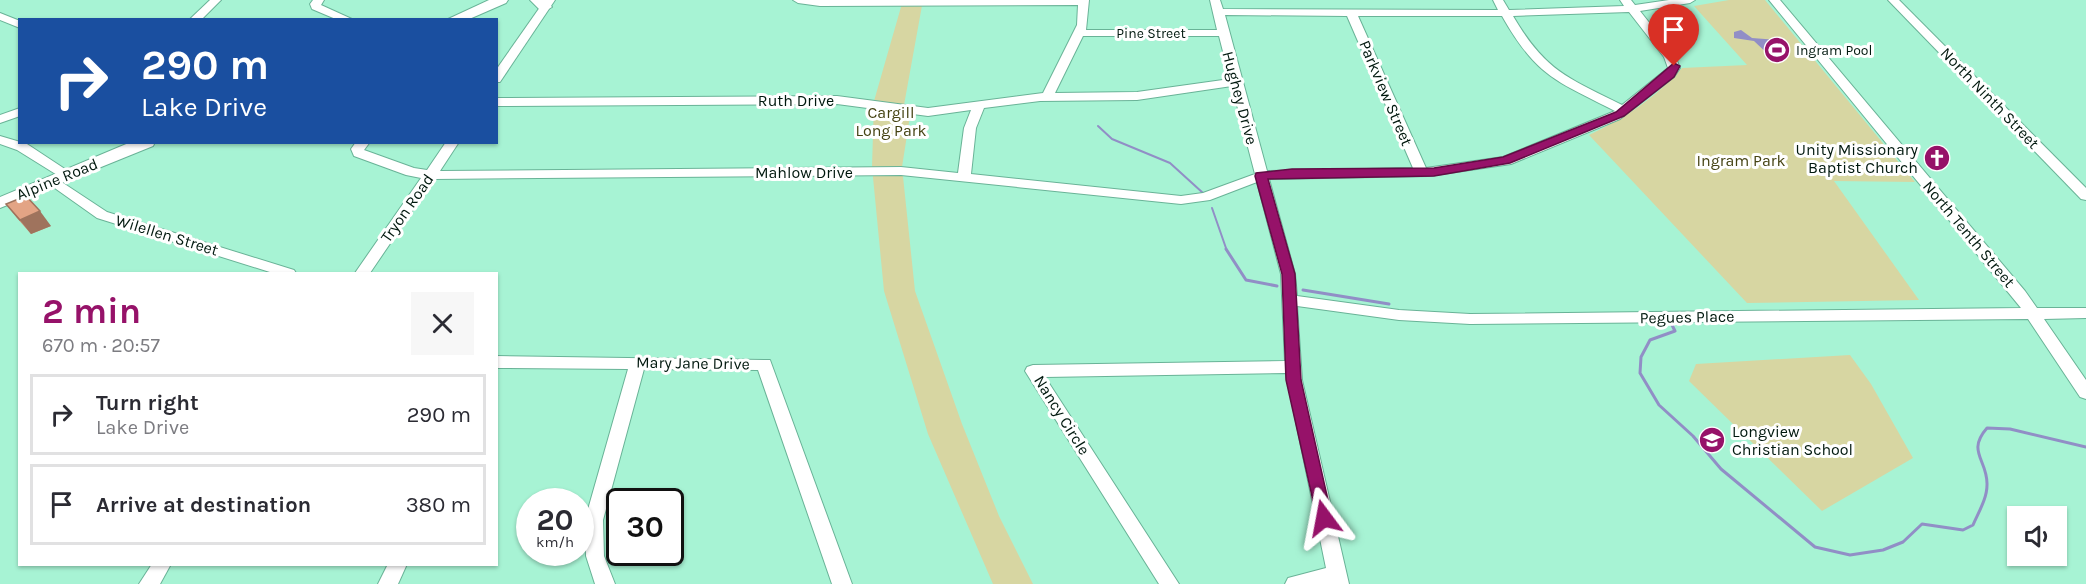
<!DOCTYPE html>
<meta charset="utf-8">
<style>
:root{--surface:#fff;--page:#f7f7f7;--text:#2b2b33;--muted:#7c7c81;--line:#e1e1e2;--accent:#961269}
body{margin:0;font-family:Karla,sans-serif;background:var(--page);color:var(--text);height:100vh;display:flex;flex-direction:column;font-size:22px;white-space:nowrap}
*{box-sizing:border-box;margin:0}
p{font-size:20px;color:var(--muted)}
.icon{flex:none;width:33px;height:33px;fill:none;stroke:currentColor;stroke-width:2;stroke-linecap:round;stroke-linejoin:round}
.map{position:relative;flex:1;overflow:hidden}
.sheet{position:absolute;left:18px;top:272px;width:480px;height:294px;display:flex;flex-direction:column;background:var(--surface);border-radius:0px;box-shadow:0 2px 4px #0004}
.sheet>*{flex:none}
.banner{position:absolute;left:18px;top:18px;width:480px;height:126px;border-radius:0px;box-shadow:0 2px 4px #0004;background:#1a4fa0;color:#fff;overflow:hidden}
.fabs{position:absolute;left:2007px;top:506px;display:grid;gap:12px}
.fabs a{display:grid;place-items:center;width:60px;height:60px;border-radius:0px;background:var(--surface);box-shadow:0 2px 4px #0004;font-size:30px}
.speed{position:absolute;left:516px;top:488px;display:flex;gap:12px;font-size:30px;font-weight:700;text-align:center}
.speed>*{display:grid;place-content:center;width:78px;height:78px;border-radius:50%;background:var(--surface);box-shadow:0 2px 4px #0004;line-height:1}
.speed small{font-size:15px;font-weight:400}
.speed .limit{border:3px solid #111;border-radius:9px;background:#fff;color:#111}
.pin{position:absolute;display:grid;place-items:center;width:51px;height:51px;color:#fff;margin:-62px -26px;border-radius:50% 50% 50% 0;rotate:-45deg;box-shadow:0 0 6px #0007}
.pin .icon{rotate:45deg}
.me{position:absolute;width:66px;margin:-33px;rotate:347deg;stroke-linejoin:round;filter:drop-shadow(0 0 4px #0008)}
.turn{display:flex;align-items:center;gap:21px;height:126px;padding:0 24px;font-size:27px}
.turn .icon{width:78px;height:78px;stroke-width:2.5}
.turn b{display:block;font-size:42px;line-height:51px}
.round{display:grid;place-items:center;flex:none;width:63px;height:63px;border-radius:0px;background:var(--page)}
.headline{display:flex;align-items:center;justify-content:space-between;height:102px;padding:0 24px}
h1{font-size:36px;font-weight:700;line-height:45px;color:var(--accent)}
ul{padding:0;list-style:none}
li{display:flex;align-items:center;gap:18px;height:81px;margin:0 12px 9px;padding:0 12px;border:3px solid var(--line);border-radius:0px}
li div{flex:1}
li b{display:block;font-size:22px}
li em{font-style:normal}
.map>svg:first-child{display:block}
.green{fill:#d7d6a2}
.water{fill:#918ec6}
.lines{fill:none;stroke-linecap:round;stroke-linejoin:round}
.stream-far1{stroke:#918ec6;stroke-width:2}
.stream{stroke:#918ec6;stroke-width:3}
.minor-casing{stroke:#69b397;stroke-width:2}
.major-casing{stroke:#69b397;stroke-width:2}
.minor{fill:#fff;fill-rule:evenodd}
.major{fill:#fff;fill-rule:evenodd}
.wall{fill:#c38d72}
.shaded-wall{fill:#9f735d}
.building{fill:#e3a485;stroke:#9f735d;stroke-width:1.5}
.route{fill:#961269;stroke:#620c44;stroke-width:1.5}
.labels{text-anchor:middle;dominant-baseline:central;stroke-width:6;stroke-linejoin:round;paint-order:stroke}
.far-street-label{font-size:14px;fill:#00180e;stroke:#fff}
.far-poi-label{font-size:14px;fill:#00180e;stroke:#fff;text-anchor:start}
.street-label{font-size:16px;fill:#00180e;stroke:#fff}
.park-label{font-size:16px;fill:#454313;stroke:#fff}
.poi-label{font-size:16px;fill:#00180e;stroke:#fff;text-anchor:end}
</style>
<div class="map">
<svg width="2086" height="584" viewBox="0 0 2086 584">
<rect width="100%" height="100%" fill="#a7f3d4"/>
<g class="green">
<path d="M903,0H923L904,105L910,116L902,167L915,291L962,424L999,516L1033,584H993L928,434L884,291L872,167L874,101Z"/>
<path d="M1729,0H1765L1915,182L1834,181L1919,300L1747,303L1589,135C1625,118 1655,98 1682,68L1747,65L1694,6Z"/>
<path d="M1850,355L1871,384L1913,458L1822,511L1689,381L1696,364Z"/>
</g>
<path class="water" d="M1741,30L1752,38L1778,40L1786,58H1772L1754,41L1734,38V32Z"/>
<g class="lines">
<g class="stream-far1">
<path d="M1098,126L1112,139L1170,163L1203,193"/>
<path d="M1212,208L1227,251"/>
</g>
<g class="stream">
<path d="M1226,249L1246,280L1277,286"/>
<path d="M1303,290L1389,304"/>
<path d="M1672,325L1675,331L1650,340L1641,357L1640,373L1659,405L1693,436L1721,469L1815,547L1850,555L1883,550L1903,542L1922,524L1963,530L1973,525C1978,513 1987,499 1987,485C1988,460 1966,452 1987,428L2010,429L2086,447"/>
</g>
<g class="minor-casing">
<g id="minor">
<path d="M210,0H221L201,20H189Z"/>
<path d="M313,0H324L321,5L354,20H338L312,9L310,4Z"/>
<path d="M545,0H555L500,82H496V70Z"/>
<path d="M793,0H1089L1086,30H1217L1210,0H1220L1223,9L1498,10L1493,0H1503L1509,10L1624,6L1620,0H1631L1635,5L1669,0H1695L1690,3L1640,11L1674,54L1680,68L1674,77L1620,119L1511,164L1429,176L1269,179L1295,274L1297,296L1399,310L1470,314L2021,308L1769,0H1780L2025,291L2037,308H2086V318L2044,319L2086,380V399L2080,397L2028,319L1470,324L1399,320L1297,306L1302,380L1349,584H1285L1288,578L1326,568L1286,373L1045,377L1179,584H1159L1025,371L1027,367L1033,365L1285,361L1281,274L1257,182L1210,200L1181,204L901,175L434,179L370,273H355L421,178L406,175L354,156L351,149L356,142H370L364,150L414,168L427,170L446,142H459L440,171L901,167L958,173L964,128L971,110L928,116L837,104L496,106V98L837,96L928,108L1043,93L1077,25L1078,5L820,6L798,3ZM1629,12L1664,57L1668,68L1622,105C1567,77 1546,72 1513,16ZM1225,15L1347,16L1413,168L1267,171ZM1358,16H1502C1536,76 1556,81 1615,111L1503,157L1426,168ZM1083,36H1219L1230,79L1137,92L1055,93ZM1232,86L1255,174L1203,193L1181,196L971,174L976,128L984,108L1040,101L1137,100Z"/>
<path d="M1888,0H1899L2086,188V200L2081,199Z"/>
<path d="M0,13L20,21V28L0,20Z"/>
<path d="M20,108V116L0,123V115Z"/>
<path d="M0,136L27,144L74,175L72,178H62L17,150L0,144Z"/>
<path d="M54,177L107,212L294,270L296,273H273L97,218L49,184L47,181Z"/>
<path d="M496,356L770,360L852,584H832L758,370L644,369L603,520L604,556L615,584H595L586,556L585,520L628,369L496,368Z"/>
<path d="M152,564H171L160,584H139Z"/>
<path d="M388,564H407L398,584H378Z"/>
</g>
</g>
<g class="major-casing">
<g id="major">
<path d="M489,0H508L506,3L467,20H446Z"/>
<path d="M530,0H545L552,7L545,11L540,10Z"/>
<path d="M131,142H155L153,146L0,208V197Z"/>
</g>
</g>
<use href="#minor" class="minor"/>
<use href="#major" class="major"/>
</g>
<path class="wall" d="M6,204L51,226L31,234L17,218Z"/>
<path class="shaded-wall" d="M40,211L51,226L31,234L20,220Z"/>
<path class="building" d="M26,196L40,211L20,220L6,204Z"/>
<path class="route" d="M1674,63L1680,66L1674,77L1624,116L1510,163L1434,176L1268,179L1295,274L1301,380L1332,518L1330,523L1324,525L1318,523L1286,380L1282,274L1255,176L1256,173L1292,169L1434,168L1503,157L1616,112Z"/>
<defs>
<g id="stadium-disc" transform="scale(1.35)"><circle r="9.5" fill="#961269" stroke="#fff"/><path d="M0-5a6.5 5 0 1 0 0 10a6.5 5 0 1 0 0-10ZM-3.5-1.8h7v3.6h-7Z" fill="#fff"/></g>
<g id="church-disc" transform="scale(1.35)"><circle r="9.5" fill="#961269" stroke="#fff"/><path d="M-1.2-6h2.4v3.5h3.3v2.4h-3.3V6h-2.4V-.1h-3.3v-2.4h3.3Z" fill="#fff"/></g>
<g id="school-disc" transform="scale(1.35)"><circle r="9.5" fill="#961269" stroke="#fff"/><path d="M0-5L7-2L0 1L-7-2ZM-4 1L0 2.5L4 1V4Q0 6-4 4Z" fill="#fff"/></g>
</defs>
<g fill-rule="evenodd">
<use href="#stadium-disc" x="1777" y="50"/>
<use href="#church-disc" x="1937" y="158"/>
<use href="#school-disc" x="1712" y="440"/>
</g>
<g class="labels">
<g class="far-street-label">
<text x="1151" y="33">Pine Street</text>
</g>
<g class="far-poi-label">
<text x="1796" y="50">Ingram Pool</text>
</g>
<g class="street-label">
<text transform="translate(1386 93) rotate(67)">Parkview Street</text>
<text transform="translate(1240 98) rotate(75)">Hughey Drive</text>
<text transform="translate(1990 98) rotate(46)">North Ninth Street</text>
<text x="796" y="100">Ruth Drive</text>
<text x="804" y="172">Mahlow Drive</text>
<text transform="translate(57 179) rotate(-22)">Alpine Road</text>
<text transform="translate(407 208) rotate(-55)">Tryon Road</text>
<text transform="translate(1969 234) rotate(50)">North Tenth Street</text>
<text transform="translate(167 235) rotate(17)">Wilellen Street</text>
<text transform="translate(1687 317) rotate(-1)">Pegues Place</text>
<text transform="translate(693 363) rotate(1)">Mary Jane Drive</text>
<text transform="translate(1062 415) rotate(58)">Nancy Circle</text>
</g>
<g class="park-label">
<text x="891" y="112">Cargill<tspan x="891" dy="18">Long Park</tspan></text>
<text x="1741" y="160">Ingram Park</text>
</g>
<g class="poi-label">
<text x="1918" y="149">Unity Missionary<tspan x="1918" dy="18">Baptist Church</tspan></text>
<text x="1732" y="431" text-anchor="start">Longview<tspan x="1732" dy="18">Christian School</tspan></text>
</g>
</g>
</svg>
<div class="fabs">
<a><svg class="icon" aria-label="sound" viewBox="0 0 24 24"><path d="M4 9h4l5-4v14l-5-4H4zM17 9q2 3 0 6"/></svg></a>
</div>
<div class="speed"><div>20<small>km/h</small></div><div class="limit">30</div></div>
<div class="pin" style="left:1674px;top:66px;background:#d93025"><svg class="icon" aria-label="arrive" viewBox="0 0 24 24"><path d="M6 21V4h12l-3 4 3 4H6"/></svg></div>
<svg class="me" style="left:1324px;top:518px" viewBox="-20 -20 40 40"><path d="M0-17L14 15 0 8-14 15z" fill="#961269" stroke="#fff" stroke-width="4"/></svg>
<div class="banner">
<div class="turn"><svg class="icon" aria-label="right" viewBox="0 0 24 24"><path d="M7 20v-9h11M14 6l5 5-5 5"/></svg><div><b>290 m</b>Lake Drive</div></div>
</div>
<section class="sheet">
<div class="headline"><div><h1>2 min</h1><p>670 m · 20:57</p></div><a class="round"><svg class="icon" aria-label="close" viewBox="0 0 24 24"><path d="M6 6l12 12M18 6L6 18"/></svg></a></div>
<ul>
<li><svg class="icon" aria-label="right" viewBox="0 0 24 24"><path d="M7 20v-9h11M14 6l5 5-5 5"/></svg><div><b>Turn right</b><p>Lake Drive</p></div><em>290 m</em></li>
<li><svg class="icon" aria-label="arrive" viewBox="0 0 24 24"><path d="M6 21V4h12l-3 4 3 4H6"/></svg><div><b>Arrive at destination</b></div><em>380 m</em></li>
</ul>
</section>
</div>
